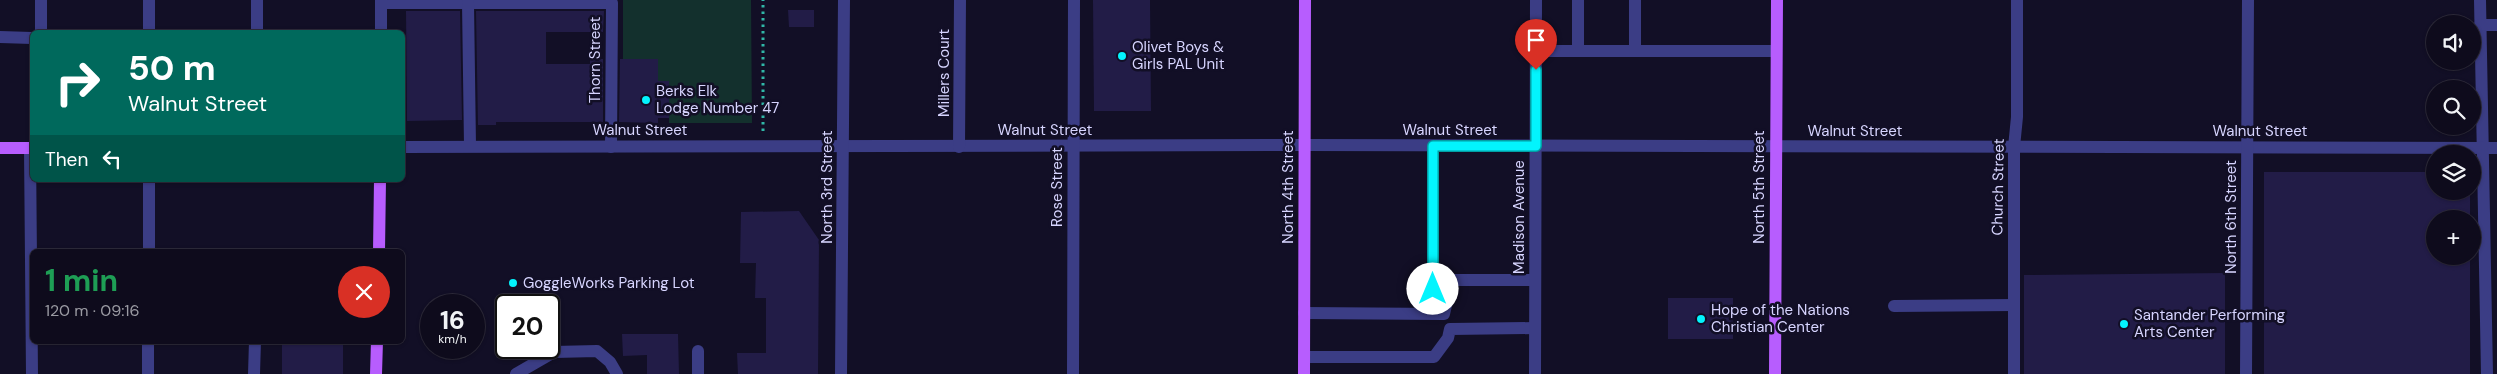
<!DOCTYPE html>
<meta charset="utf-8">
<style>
:root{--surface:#0e0b1c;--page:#171425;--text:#f1f3f6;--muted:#9b9ba3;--line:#2e2b3b}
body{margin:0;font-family:"DM Sans",sans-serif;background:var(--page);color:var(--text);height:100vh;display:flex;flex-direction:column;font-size:19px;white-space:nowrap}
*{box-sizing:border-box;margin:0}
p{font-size:16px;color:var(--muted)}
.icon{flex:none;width:28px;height:28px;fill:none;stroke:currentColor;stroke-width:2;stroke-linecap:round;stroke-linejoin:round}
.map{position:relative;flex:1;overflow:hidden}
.side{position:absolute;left:30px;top:249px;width:375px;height:95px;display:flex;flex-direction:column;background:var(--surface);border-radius:8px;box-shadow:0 1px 4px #0004,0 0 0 1px var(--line)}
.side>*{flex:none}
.hud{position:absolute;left:30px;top:30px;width:375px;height:152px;border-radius:8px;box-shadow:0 1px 4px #0004,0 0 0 1px var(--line);background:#00695c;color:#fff;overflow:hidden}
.tools{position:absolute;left:2426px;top:15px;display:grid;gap:10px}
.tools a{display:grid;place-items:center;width:55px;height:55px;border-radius:50%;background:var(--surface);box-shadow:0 1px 4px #0004,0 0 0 1px var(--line);font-size:25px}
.speed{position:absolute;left:420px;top:294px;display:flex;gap:10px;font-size:25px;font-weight:700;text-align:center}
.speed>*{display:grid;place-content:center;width:65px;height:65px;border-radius:50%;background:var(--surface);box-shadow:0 1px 4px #0004,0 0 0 1px var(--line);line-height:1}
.speed small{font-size:12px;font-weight:400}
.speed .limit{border:2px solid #111;border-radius:8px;background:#fff;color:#111}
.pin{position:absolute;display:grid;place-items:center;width:42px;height:42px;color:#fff;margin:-51px -21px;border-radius:50% 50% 50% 0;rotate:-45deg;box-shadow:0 0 5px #0007}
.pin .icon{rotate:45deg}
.me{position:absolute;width:55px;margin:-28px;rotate:0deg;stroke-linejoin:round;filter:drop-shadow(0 0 4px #0008)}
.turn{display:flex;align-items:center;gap:18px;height:105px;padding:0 15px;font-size:22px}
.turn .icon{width:65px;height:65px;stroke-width:2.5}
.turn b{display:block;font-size:35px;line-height:42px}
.then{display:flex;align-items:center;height:48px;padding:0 15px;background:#0003;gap:10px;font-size:19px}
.round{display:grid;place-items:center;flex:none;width:52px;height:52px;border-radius:26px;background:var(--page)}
.headline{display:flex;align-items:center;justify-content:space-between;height:85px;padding:0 15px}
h1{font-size:30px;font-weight:700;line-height:38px;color:#1e9e55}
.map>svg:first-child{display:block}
.green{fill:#13302d}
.building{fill:#221c47}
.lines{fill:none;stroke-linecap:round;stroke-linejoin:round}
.path{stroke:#30b7a7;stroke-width:3;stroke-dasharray:2.5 4;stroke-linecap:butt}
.minor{stroke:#3b3d85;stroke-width:12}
.major{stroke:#b75dfe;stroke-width:12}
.route-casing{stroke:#029fa4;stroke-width:12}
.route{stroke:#03f4fd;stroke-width:9}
.poi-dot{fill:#03f4fd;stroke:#120f26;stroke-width:2}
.labels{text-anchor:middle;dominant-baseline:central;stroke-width:5;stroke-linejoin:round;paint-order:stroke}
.poi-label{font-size:15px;fill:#d7d5ff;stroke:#120f26;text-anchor:start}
.street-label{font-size:15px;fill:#d7d5ff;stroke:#120f26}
</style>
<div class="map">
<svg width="2497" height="374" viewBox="0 0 2497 374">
<rect width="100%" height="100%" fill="#120f26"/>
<path class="green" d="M623,0H751L752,123H669V81H658V59H623Z"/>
<g class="building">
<path d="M1093,0H1150L1151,111H1094Z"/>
<path d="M788,10H814V27H789Z"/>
<path d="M406,11H460L462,120L407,121Z"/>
<path d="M476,11H604L603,32H546V64H590V59H603V122H496V125H478Z"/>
<path d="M620,59H658V81H669V118H658V123L619,122Z"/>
<path d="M2264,172H2435V191H2470V219H2435V256H2470V374H2264Z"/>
<path d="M799,211L819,240L818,374H738L737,353H766V298H755L756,263H740L741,212Z"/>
<path d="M2225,273V374H2024V275Z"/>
<rect x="1668" y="298" width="65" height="41"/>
<path d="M622,334H678L679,374H647V355L623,356Z"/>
<rect x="282" y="341" width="61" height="33"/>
</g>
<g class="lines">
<path class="path" d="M763,131V0"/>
<g class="minor">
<path d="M1635,0V50"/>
<path d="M2480,0L2487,374"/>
<path d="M381,3H612L611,147"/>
<path d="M468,3L470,146"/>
<path d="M2480,25H2497"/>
<path d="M41,32V0"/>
<path d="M149,32V0"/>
<path d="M257,32V0"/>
<path d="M381,32V0"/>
<path d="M0,37L32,38"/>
<path d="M1578,50V0"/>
<path d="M1536,51H1776"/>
<path d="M402,147L1304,145L2497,148"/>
<path d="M959,147L960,0"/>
<path d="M30,148L32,374"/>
<path d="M149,180V251"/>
<path d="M1433,289V146"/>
<path d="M1894,306L2014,305"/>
<path d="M1304,313L1444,314L1452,280H1535"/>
<path d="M698,351V374"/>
<path d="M1304,357H1434L1448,338L1450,329L1535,328"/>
<path d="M148,374V341"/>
<path d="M254,374L255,341"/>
<path d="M516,374L554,352L597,351L610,362L617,374"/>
<path d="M841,374L844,0"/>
<path d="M1073,374L1074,0"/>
<path d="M1535,374L1536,0"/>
<path d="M2014,374V147L2017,117V0"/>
<path d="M2246,374L2248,0"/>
</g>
<g class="major">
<path d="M0,148H32"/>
<path d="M379,251L380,180"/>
<path d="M376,374L377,341"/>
<path d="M1304,374L1305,0"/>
<path d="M1775,374L1777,0"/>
</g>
</g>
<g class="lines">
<g class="route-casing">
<path id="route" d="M1433,289V146H1536V70"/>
</g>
<use href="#route" class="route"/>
</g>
<g class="poi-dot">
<circle cx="1122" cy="56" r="5"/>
<circle cx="646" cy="100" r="5"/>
<circle cx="513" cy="283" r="5"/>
<circle cx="1701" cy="319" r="5"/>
<circle cx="2124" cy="324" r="5"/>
</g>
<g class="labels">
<g class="poi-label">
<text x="1132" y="47">Olivet Boys &amp;<tspan x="1132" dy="17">Girls PAL Unit</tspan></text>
<text x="656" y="91">Berks Elk<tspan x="656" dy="17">Lodge Number 47</tspan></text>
<text x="523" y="283">GoggleWorks Parking Lot</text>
<text x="1711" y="310">Hope of the Nations<tspan x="1711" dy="17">Christian Center</tspan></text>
<text x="2134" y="315">Santander Performing<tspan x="2134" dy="17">Arts Center</tspan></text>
</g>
<g class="street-label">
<text transform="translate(595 60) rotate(-90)">Thorn Street</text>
<text transform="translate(944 73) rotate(-90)">Millers Court</text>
<text x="640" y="130">Walnut Street</text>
<text x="1045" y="130">Walnut Street</text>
<text x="1450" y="130">Walnut Street</text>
<text x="1855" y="131">Walnut Street</text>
<text x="2260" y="131">Walnut Street</text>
<text transform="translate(827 187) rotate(-90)">North 3rd Street</text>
<text transform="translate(1057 187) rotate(-90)">Rose Street</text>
<text transform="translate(1288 187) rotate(-90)">North 4th Street</text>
<text transform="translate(1759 187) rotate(-90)">North 5th Street</text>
<text transform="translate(1998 187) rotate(-89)">Church Street</text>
<text transform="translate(1519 217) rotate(-90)">Madison Avenue</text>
<text transform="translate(2231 217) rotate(-90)">North 6th Street</text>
</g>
</g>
</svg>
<div class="tools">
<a><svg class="icon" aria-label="sound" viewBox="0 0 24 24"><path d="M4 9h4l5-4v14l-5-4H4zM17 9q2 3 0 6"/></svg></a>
<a><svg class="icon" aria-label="search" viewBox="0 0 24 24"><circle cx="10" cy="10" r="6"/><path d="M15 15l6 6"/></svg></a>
<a><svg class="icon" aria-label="layers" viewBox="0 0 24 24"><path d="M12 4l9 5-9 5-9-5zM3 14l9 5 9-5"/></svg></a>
<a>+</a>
</div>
<div class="speed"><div>16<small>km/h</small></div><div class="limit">20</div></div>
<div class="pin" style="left:1536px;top:70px;background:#d93025"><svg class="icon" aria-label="arrive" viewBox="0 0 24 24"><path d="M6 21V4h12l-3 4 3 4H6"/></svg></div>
<svg class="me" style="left:1433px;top:289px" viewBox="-20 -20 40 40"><circle r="19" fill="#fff"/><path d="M0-13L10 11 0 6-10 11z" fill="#03f4fd"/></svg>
<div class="hud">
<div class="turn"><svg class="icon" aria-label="right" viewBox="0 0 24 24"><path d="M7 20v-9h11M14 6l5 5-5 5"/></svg><div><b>50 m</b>Walnut Street</div></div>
<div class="then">Then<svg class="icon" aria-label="left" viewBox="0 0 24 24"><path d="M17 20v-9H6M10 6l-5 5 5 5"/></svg></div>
</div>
<section class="side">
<div class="headline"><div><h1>1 min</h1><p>120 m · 09:16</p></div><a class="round" style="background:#d93025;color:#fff"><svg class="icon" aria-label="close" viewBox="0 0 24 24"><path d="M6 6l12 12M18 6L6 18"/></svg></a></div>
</section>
</div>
